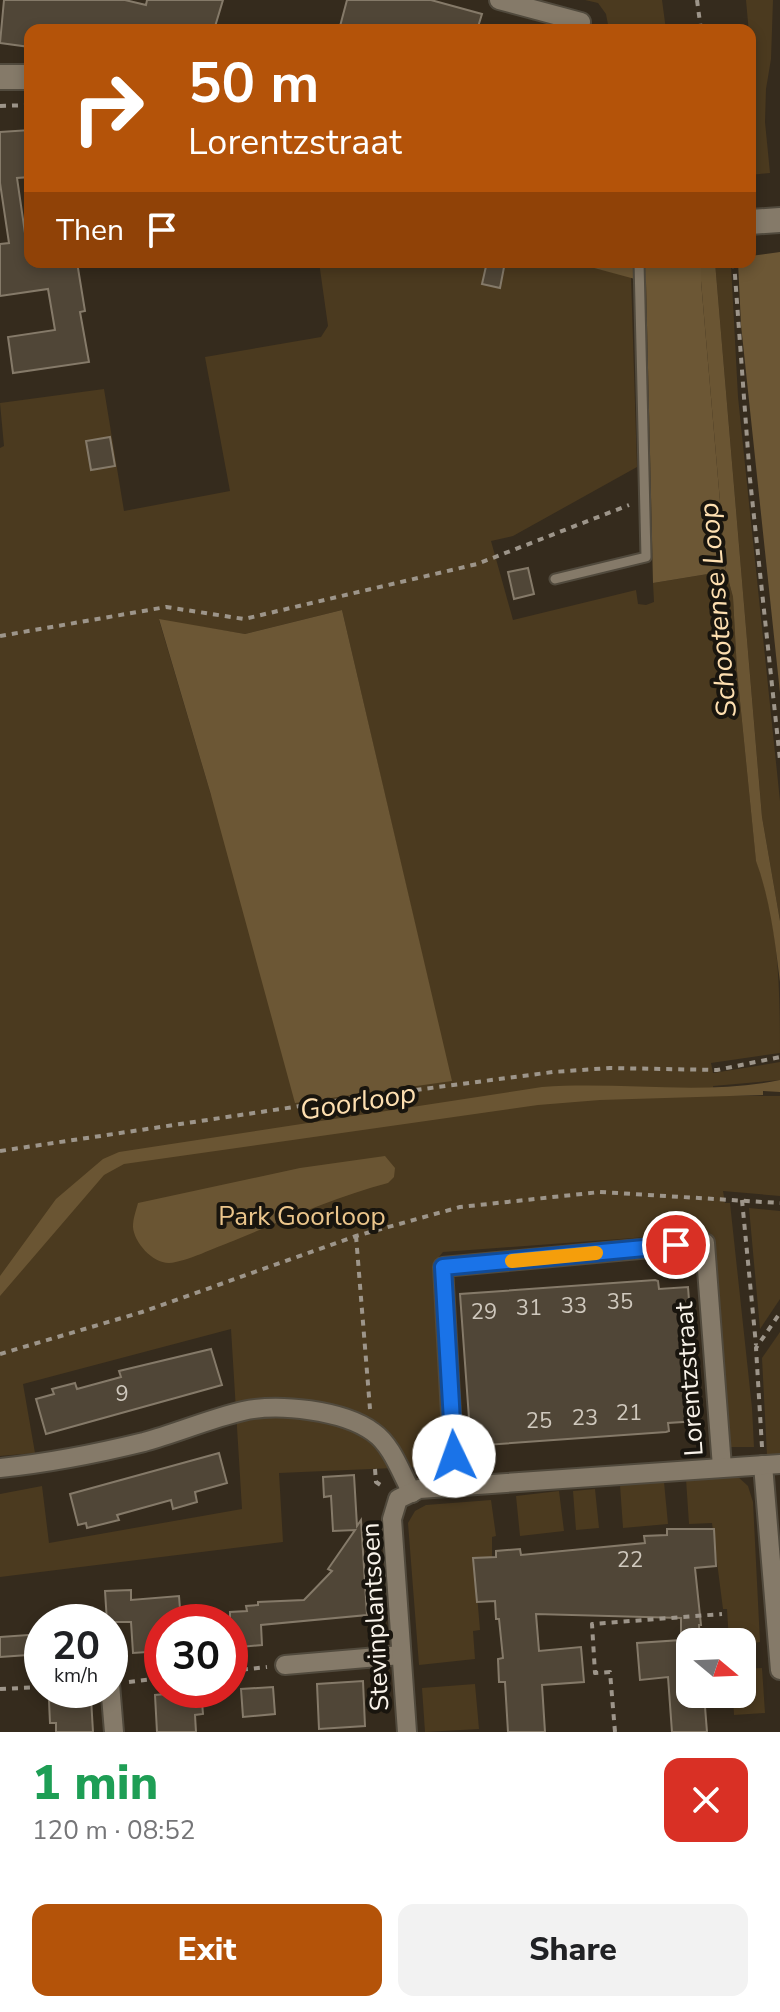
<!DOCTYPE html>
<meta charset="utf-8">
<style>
:root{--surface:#fff;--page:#f2f2f2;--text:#202124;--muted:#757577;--accent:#b45309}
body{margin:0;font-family:"Nunito Sans",sans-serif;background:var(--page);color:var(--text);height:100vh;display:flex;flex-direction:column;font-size:30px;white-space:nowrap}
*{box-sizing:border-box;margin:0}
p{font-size:26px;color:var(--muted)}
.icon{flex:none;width:44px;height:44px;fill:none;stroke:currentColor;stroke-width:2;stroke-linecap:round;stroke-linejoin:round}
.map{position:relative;height:1732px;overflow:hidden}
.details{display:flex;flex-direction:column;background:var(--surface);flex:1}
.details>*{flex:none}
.top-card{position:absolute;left:24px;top:24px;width:732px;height:244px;border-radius:16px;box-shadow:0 4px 12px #0003;background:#b45309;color:#fff;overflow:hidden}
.needle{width:52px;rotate:109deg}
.buttons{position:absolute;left:676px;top:1628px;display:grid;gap:16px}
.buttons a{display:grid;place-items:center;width:80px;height:80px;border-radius:16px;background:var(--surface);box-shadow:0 4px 12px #0003;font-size:40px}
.speed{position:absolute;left:24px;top:1604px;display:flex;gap:16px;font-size:40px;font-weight:700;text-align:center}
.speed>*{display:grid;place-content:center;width:104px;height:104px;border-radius:50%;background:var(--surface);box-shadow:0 4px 12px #0003;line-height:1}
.speed small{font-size:20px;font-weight:400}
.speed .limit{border:12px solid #d22;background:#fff;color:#111}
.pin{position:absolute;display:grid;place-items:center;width:68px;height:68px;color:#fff;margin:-34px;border:4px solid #fff;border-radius:50%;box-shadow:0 2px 8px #0007}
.me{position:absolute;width:88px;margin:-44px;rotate:357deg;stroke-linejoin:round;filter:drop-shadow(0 0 6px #0008)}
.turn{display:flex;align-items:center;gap:28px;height:168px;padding:0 32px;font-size:36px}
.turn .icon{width:104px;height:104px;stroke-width:2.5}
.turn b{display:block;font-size:56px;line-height:68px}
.then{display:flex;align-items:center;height:76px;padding:0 32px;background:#0003;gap:16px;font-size:30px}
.round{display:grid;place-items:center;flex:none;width:84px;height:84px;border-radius:16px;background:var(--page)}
.headline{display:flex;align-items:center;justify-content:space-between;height:136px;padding:0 32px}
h1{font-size:48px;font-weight:800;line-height:60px;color:#1e9e55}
.action{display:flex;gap:16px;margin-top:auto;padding:16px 32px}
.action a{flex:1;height:92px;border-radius:16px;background:var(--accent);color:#fff;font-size:32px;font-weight:800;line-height:92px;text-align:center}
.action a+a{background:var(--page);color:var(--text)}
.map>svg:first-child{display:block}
.green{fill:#4b3a1f;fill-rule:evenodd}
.forest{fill:#6c5735}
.water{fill:#6a5533}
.building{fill:#504637;stroke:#857a69;stroke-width:2}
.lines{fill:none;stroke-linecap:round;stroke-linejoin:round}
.service-casing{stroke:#514a3d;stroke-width:13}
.minor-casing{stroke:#514a3d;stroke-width:22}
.tertiary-casing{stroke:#514a3d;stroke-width:28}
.path{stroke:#9d958a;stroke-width:4;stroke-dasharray:6 6;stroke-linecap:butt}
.service{stroke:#857a69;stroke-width:9}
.minor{stroke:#857a69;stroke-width:18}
.tertiary{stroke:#857a69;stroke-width:24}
.route-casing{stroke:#114b97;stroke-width:20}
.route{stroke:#1a73e8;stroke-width:14}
.slow{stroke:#f59e0b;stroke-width:14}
.labels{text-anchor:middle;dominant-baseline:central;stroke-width:8;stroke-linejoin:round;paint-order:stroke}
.number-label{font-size:22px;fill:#cfc8bd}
.park-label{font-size:26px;fill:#ebc58b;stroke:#19150e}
.street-label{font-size:26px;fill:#f9f3ea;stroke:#19150e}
.water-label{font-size:28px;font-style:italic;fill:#fedfb0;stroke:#19150e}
</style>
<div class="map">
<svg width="780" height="1732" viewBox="0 0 780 1732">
<rect width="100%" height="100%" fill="#352b1d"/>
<g class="green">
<path d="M585,0H662L666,30H609L606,14L598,3Z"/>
<path d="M746,0H773L771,59L766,89L765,122L770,173L750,175L751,56Z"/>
<path d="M319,262H572L631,277L637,467L513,536L491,541L513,620L636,590L638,604L646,605L654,602L653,583L726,571L733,597L737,671L756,860C779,922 780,988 780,1053L711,1063L713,1073L780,1062V1080L713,1086L715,1096H780V1196L723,1191L725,1203H730L752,1408L754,1447H729L715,1243L701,1233L443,1252L434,1263L446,1471L418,1473L417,1467L279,1473L283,1542L0,1577V1494L42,1486L49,1543L242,1509L231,1329L23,1384L35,1453L0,1456V448L4,446L0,403L104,389L124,511L230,491L205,357L321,337L328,326ZM342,610L448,1067L211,795L159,620L245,634Z"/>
<path d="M715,262H730L731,265L738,397L780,801V921L762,817Z"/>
<path d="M749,1208L780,1211V1299L760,1329Z"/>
<path d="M780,1332V1455H767L762,1358Z"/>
<path d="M737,1476L748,1486L753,1502L760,1642L742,1645V1642H729L727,1609H723L712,1523L689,1524L686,1479Z"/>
<path d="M664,1482L668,1524L623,1528L620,1485Z"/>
<path d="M595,1489L599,1528L576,1530L573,1491Z"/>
<path d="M559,1491L564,1531L520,1536L516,1496Z"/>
<path d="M491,1500L496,1536L492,1537V1557L474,1559L480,1630L473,1631L475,1659L419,1665L408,1523L415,1511L426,1505Z"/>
<path d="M762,1668L765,1713L734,1715L733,1694H742V1669Z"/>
<path d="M475,1684L479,1729L425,1732L422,1688Z"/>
</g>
<g class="forest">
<path d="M780,252V693L741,325L738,262H750V256Z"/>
<path d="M572,262H701V281L726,571L653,583L646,282Z"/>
<path d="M342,610L452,1081L295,1103L211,795L159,619L245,634Z"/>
</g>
<g class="water">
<path d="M715,262L762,817L780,921V982C775,941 770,899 756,861L737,671L733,597L726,571L701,281V263Z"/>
<path d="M780,1080V1092L763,1091V1095L600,1100L538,1105L124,1164L104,1175L0,1296V1276L56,1199L103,1159L119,1152L542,1087C621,1081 703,1096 780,1080Z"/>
<path d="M385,1156L395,1168L394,1177L388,1183C335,1197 284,1220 233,1241C216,1247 186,1262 169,1263C152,1263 134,1242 133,1227C133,1218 136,1211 138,1203L300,1168Z"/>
</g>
<g class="building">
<path d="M4,0H125L146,5L147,0H223L214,30H30V47L0,43Z"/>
<path d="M347,0H431L482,14L477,30H339Z"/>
<path d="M30,130V177L17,178L26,240H30V262H77L85,311L80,312L89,362L13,373L8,337L55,330L48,289L0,296V244L9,243L0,183V132Z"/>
<path d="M487,262H505L500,288L482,284Z"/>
<path d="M110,437L115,466L91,470L86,441Z"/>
<path d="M528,568L534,594L514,599L508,572Z"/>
<path d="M655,1280L658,1281L659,1289L688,1287L698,1421L668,1423L669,1431L666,1432L471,1446L460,1294Z"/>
<path d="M211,1349L222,1385L46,1434L36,1399L54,1394L52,1389L75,1383L77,1389L121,1377L119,1371Z"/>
<path d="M219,1453L227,1483L195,1492L197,1502L173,1509L171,1500L117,1515L119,1520L87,1528L86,1523L78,1525L70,1494Z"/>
<path d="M354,1475L357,1526L361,1520L367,1615L261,1625L262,1645L230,1648V1612L247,1611L246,1606L258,1605V1602L304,1600L332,1571L328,1569L355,1530L333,1531L331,1496L324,1497L323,1477Z"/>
<path d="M667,1529H714L716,1566L695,1568L701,1625H699L700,1642H690V1694H704L707,1732H672L668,1677L640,1680L637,1643L681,1640V1618L536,1614L539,1651L581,1647L584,1682L542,1685L545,1732H508L505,1682H499L498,1659L503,1658L499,1619H496L495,1601L477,1602L473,1558L496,1557V1551L520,1549L521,1555L645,1543L644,1536L667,1535Z"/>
<path d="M131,1590V1600L179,1596L181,1622H162V1651L133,1653L131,1622H107L105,1591Z"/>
<path d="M42,1634V1654L0,1657V1637Z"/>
<path d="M363,1681L365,1726L319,1729L317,1684Z"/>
<path d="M273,1687L275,1714L243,1717L241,1689Z"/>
<path d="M201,1691L203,1714L195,1715L196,1732H157L155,1695Z"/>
<path d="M91,1698L93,1732H56V1723H50L49,1701Z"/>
</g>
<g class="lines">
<g class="service-casing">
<path id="service" d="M555,579L646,557L639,262"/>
</g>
<g class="minor-casing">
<g id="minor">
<path d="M499,0L581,22"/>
<path d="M763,1465L780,1670"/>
<path d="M0,1468C50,1463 95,1454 144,1442C177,1433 209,1419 243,1411C278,1403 343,1410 373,1432C392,1445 401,1473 412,1493"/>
<path d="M455,1488L443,1267L705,1243L722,1467"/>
<path d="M285,1665L401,1655"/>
<path d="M110,1684L114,1732"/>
<path d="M407,1732L392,1519L398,1499L419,1489L780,1464"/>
</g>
</g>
<g class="tertiary-casing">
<g id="tertiary">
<path d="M0,77H30"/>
<path d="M750,222L780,220"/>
</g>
</g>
<g class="path">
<path d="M697,0L701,30"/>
<path d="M0,106L30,105"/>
<path d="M734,262L750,479L780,760"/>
<path d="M0,636L166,607L244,619L477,564L629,505"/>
<path d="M0,1151L354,1098L553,1072L610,1068L717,1070L780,1057"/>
<path d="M742,1200L756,1345"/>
<path d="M356,1236L370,1409"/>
<path d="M0,1354L142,1312L356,1236L460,1207L600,1192L780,1203"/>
<path d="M762,1447L756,1348L780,1313"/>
<path d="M375,1469L376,1482L382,1486"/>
<path d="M230,1671L267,1667"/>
<path d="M129,1682L162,1678"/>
<path d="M0,1689L42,1687"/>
<path d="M615,1732L610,1672L595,1673L592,1624L722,1614"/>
</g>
<use href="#service" class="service"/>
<use href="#minor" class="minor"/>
<use href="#tertiary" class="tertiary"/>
</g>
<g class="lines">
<g class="route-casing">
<path id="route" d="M454,1456L443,1267L676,1245"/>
</g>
<use href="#route" class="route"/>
<path class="slow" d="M512,1261L596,1253"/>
</g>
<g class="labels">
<g class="number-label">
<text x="620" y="1302">35</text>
<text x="574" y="1306">33</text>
<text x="529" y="1308">31</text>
<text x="484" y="1312">29</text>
<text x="122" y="1394">9</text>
<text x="629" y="1413">21</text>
<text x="585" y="1418">23</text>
<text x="539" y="1421">25</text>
<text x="630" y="1560">22</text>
</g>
<g class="park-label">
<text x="302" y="1216">Park Goorloop</text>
</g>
<g class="street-label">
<text transform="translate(689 1379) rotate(-94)">Lorentzstraat</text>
<text transform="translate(375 1617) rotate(-93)">Stevinplantsoen</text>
</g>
<g class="water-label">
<text transform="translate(718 610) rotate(-95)">Schootense Loop</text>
<text transform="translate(358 1102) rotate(-9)">Goorloop</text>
</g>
</g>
</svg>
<div class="buttons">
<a><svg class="needle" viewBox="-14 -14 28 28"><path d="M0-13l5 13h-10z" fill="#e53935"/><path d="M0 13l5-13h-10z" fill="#757577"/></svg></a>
</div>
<div class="speed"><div>20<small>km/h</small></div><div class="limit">30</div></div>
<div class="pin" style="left:676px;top:1245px;background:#d93025"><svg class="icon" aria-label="arrive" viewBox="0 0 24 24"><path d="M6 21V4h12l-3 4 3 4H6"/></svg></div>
<svg class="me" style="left:454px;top:1456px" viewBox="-20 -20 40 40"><circle r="19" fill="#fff"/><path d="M0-13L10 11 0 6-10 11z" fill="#1a73e8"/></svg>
<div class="top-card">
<div class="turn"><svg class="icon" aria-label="right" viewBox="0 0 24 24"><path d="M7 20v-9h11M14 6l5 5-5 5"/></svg><div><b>50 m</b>Lorentzstraat</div></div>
<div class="then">Then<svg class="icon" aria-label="arrive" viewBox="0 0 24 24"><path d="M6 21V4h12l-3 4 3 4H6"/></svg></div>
</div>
</div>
<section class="details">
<div class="headline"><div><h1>1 min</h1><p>120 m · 08:52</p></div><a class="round" style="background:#d93025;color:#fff"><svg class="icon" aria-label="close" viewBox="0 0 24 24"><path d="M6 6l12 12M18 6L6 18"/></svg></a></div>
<div class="action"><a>Exit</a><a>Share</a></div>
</section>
